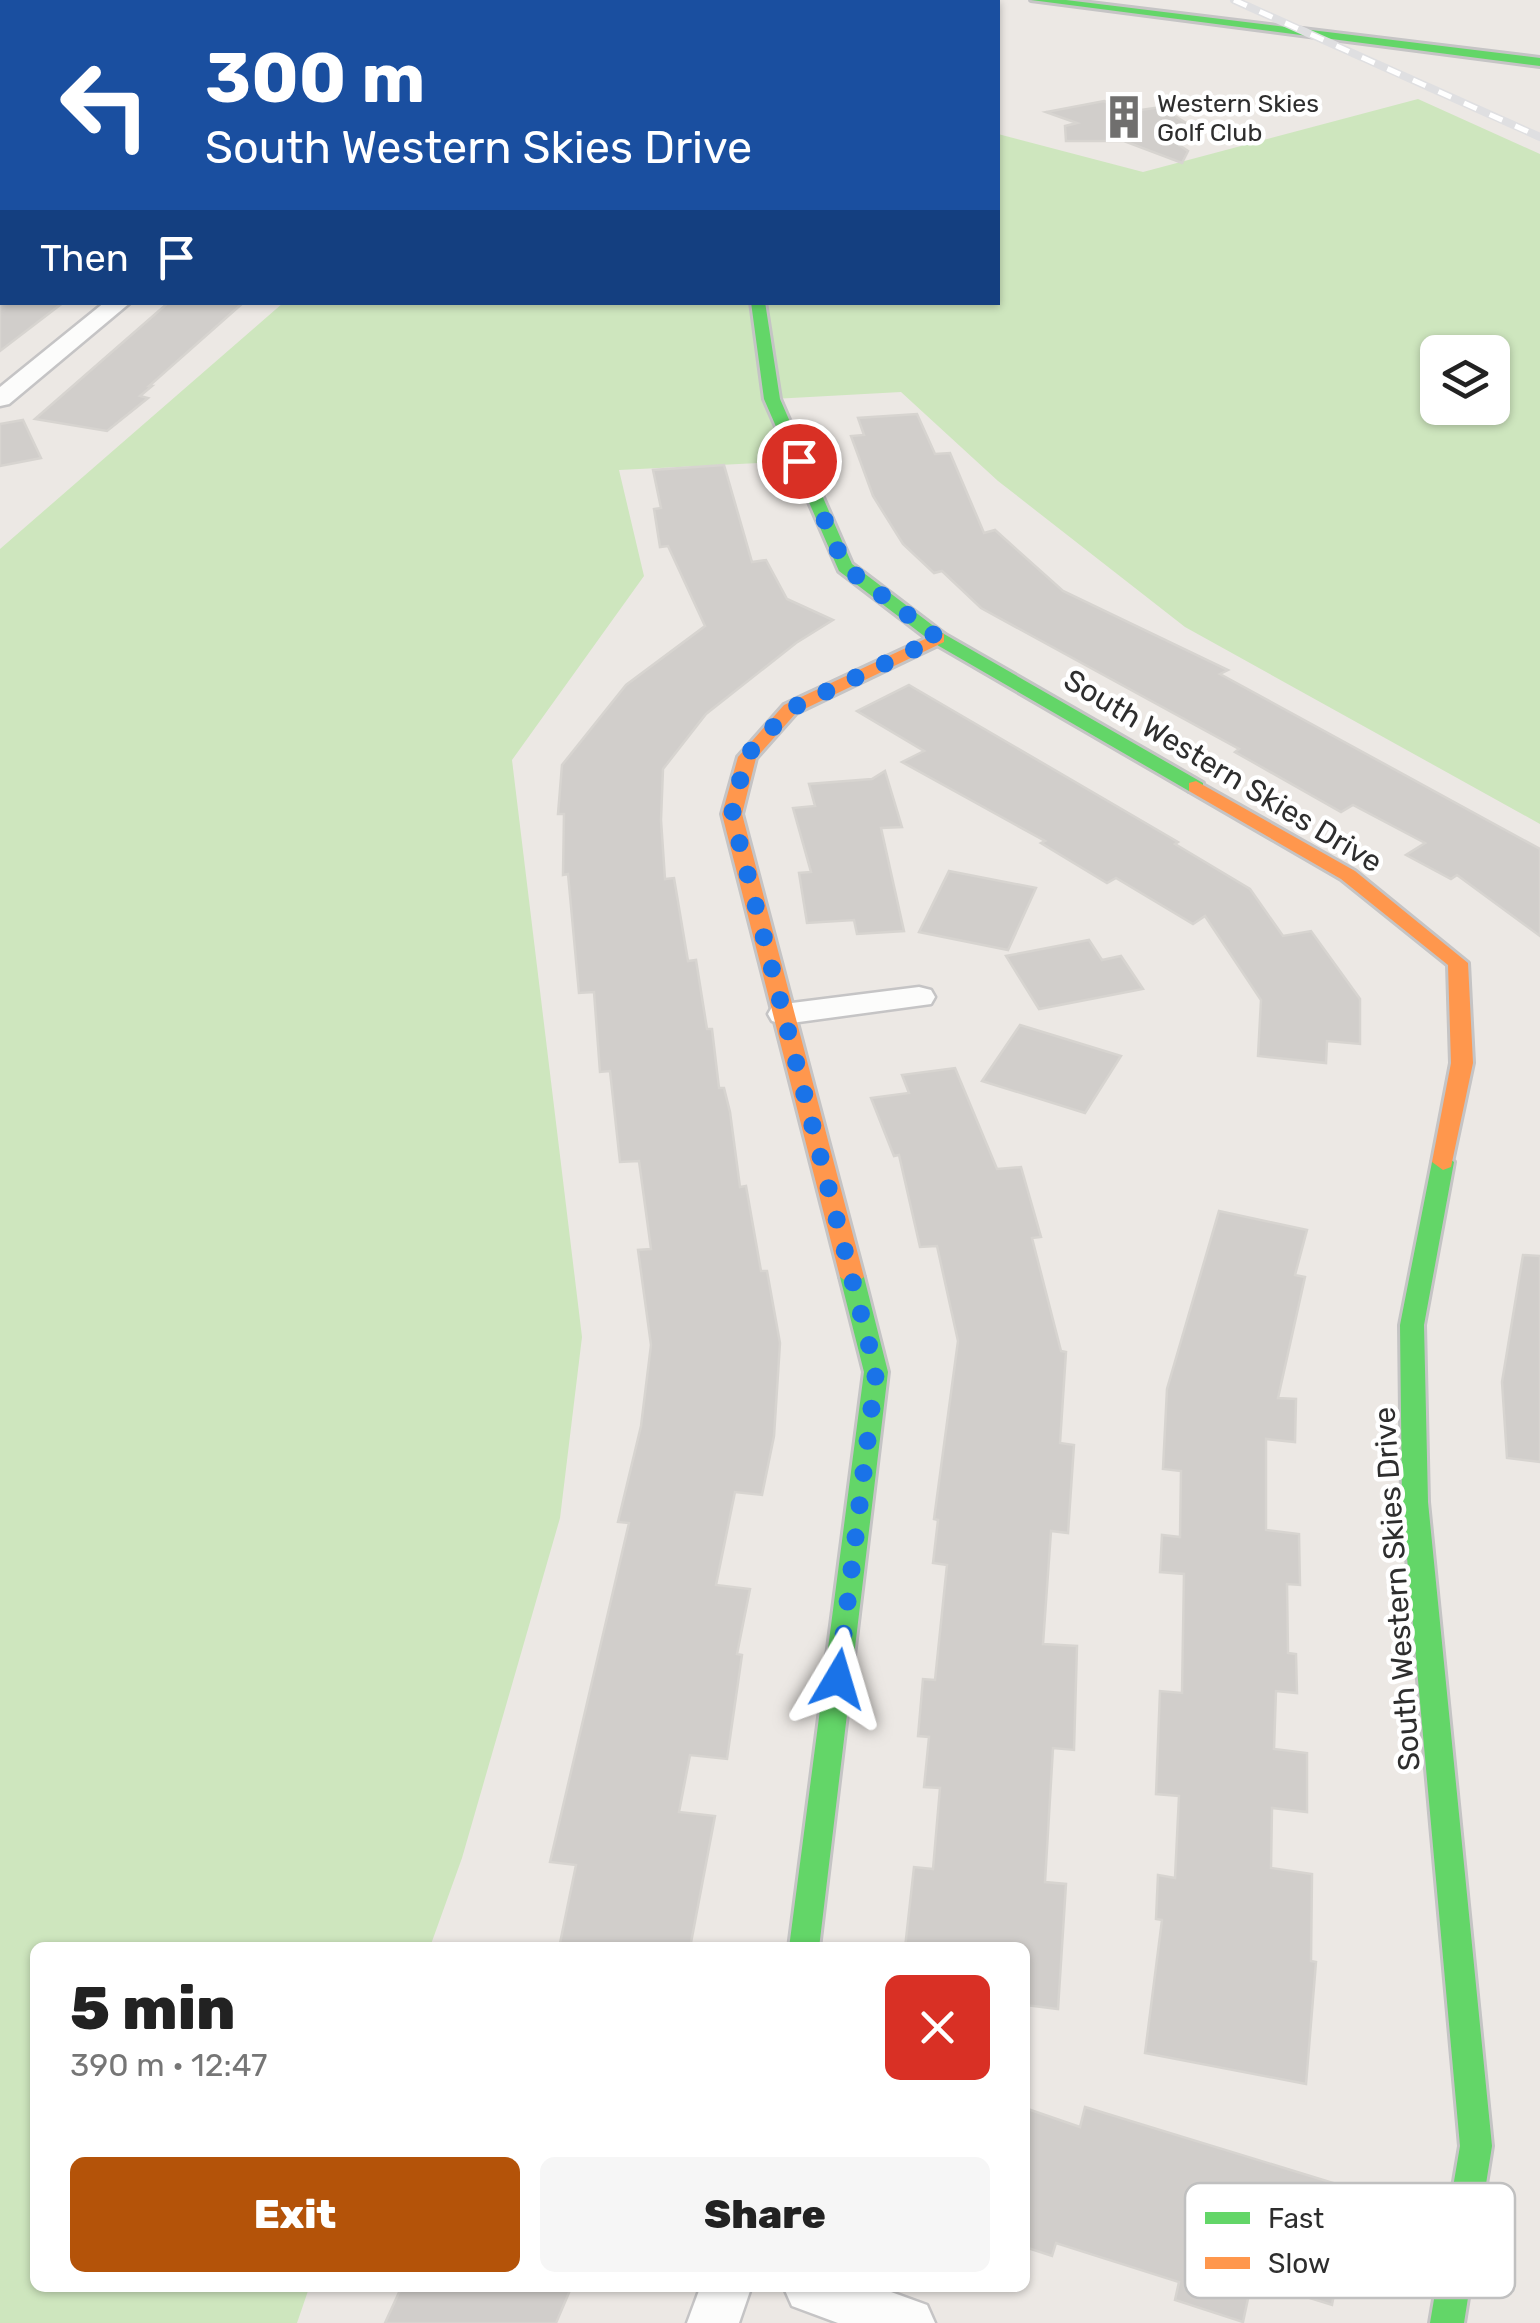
<!DOCTYPE html>
<meta charset="utf-8">
<style>
:root{--surface:#fff;--page:#f6f6f6;--text:#222;--muted:#767676;--accent:#b45309}
body{margin:0;font-family:Rubik,sans-serif;background:var(--page);color:var(--text);height:100vh;display:flex;flex-direction:column;font-size:38px;white-space:nowrap}
*{box-sizing:border-box;margin:0}
p{font-size:32px;color:var(--muted)}
.icon{flex:none;width:55px;height:55px;fill:none;stroke:currentColor;stroke-width:2;stroke-linecap:round;stroke-linejoin:round}
.map{position:relative;flex:1;overflow:hidden}
.sheet{position:absolute;left:30px;top:1942px;width:1000px;height:350px;display:flex;flex-direction:column;background:var(--surface);border-radius:15px;box-shadow:0 2px 8px #0004}
.sheet>*{flex:none}
.hud{position:absolute;left:0px;top:0px;width:1000px;height:305px;box-shadow:0 2px 8px #0004;background:#1a4fa0;color:#fff;overflow:hidden}
.fabs{position:absolute;left:1420px;top:335px;display:grid;gap:20px}
.fabs a{display:grid;place-items:center;width:90px;height:90px;border-radius:15px;background:var(--surface);box-shadow:0 2px 8px #0004;font-size:50px}
.pin{position:absolute;display:grid;place-items:center;width:85px;height:85px;color:#fff;margin:-42px;border:5px solid #fff;border-radius:50%;box-shadow:0 2px 10px #0007}
.me{position:absolute;width:110px;margin:-55px;rotate:7deg;stroke-linejoin:round;filter:drop-shadow(0 0 8px #0008)}
.turn{display:flex;align-items:center;gap:35px;height:210px;padding:0 40px;font-size:45px}
.turn .icon{width:130px;height:130px;stroke-width:2.5}
.turn b{display:block;font-size:70px;line-height:85px}
.then{display:flex;align-items:center;height:95px;padding:0 40px;background:#0003;gap:20px;font-size:38px}
.round{display:grid;place-items:center;flex:none;width:105px;height:105px;border-radius:15px;background:var(--page)}
.summary{display:flex;align-items:center;justify-content:space-between;height:170px;padding:0 40px}
h1{font-size:60px;font-weight:800;line-height:75px}
.action{display:flex;gap:20px;margin-top:auto;padding:20px 40px}
.action a{flex:1;height:115px;border-radius:15px;background:var(--accent);color:#fff;font-size:40px;font-weight:800;line-height:115px;text-align:center}
.action a+a{background:var(--page);color:var(--text)}
.map>svg:first-child{display:block}
.green{fill:#cee6be;fill-rule:evenodd}
.building{fill:#d1cecb;stroke:#d7d4d0;stroke-width:2.5}
.lines{fill:none;stroke-linecap:round;stroke-linejoin:round}
.street-casing{stroke:#c5c4c5;stroke-width:5}
.fast-casing{stroke:#c5c4c5;stroke-width:6}
.slow-casing{stroke:#c5c4c5;stroke-width:6}
.street{fill:#fcfcfb;fill-rule:evenodd}
.fast{fill:#63d668;fill-rule:evenodd}
.slow{fill:#ff974d;fill-rule:evenodd}
.rail-casing{stroke:#dfdfe1;stroke-width:8}
.rail{stroke:#fff;stroke-width:5;stroke-dasharray:14;stroke-linecap:butt}
.route{stroke:#1a73e8;stroke-width:18;stroke-dasharray:0 32.4}
.labels{text-anchor:middle;dominant-baseline:central;stroke-width:9;stroke-linejoin:round;paint-order:stroke}
.far-poi-label{font-size:25px;fill:#2e2e2e;stroke:#fff;text-anchor:start}
.street-label{font-size:30px;fill:#2e2e2e;stroke:#fff}
.key{fill:#fff;stroke:#c0c0c0;stroke-width:2.5}
.key-label{font-size:28px;fill:#2e2e2e}
</style>
<div class="map">
<svg width="1540" height="2323" viewBox="0 0 1540 2323">
<rect width="100%" height="100%" fill="#ece8e4"/>
<path class="green" d="M1418,99L1540,154V824L1185,627L998,481L901,392L773,399L799,461L619,470L644,576L512,760L582,1337L560,1518L462,1858L430,1947L35,1948V2288H309L297,2323H0V549L283,303L998,302V134L1143,172ZM1438,352H1492V408H1438Z"/>
<g class="building">
<path d="M1104,101L1127,112L1161,107L1200,132L1175,137L1180,141H1173L1188,151L1182,163L1124,141H1066L1065,126L1077,123L1046,112Z"/>
<path d="M0,302H64L0,351Z"/>
<path d="M169,302H244L149,386H152L140,396L148,398L107,431L35,419Z"/>
<path d="M917,414L935,454L950,453L984,533L995,530L1063,591L1228,670L1220,674L1540,849V936L1457,875L1451,879L1406,855L1425,843L1353,805L1341,812L1235,752L1239,749L981,608L942,571L934,573L903,544L873,496L851,436L864,435L858,418Z"/>
<path d="M23,420L41,458L0,466V424Z"/>
<path d="M724,465L752,562L766,560L787,599L833,620L796,643L706,714L663,769L661,820L665,879L674,878L688,961L696,960L707,1029H712L719,1088H724L730,1112L740,1187L746,1186L761,1271H767L780,1343L774,1436L762,1495L735,1492L716,1585L750,1589L737,1654L742,1655L727,1759L690,1755L679,1812L715,1816L690,1948H559L576,1865L550,1862L629,1523L618,1522L641,1426L651,1345L638,1250L651,1249L639,1161L620,1162L610,1071L600,1072L594,992L579,993L568,874L563,875L564,814H558L562,765L626,685L705,626L668,546L660,547L654,509L661,508L653,470Z"/>
<path d="M909,685L1178,842L1175,844L1250,889L1283,936L1311,931L1360,999V1044L1327,1041L1326,1063L1258,1056L1261,1000L1205,916L1193,924L1116,878L1107,883L1041,843L1045,841L902,762L924,751L857,711Z"/>
<path d="M885,771L902,827L881,828L904,931L857,934L854,920L807,923L799,873L811,872L793,808L815,806L809,784L872,779Z"/>
<path d="M949,871L1036,888L1008,950L919,932Z"/>
<path d="M1089,940L1102,960L1121,956L1143,989L1039,1009L1006,956Z"/>
<path d="M1020,1025L1121,1056L1085,1113L982,1081Z"/>
<path d="M955,1068L997,1169L1021,1167L1041,1237L1032,1238L1061,1351L1066,1352L1060,1443L1074,1445L1068,1533L1051,1531L1043,1644L1077,1646L1074,1750L1053,1748L1045,1882L1066,1884L1058,2009L1025,2005V1948H905L914,1867L933,1869L940,1788L924,1787L929,1737L918,1736L923,1679L935,1680L947,1565L933,1563L938,1520L934,1519L958,1341L937,1246L920,1247L899,1155L894,1156L871,1098L909,1093L902,1075Z"/>
<path d="M1219,1211L1307,1230L1295,1275L1305,1277L1278,1398L1296,1399L1295,1442L1266,1439V1530L1299,1534L1300,1585L1287,1584L1288,1653L1296,1654L1297,1693L1276,1691L1274,1749L1307,1753V1812L1272,1808L1271,1868L1312,1874L1311,1961L1316,1962L1306,2084L1145,2053L1162,1920L1156,1919L1158,1875L1175,1878L1179,1796L1156,1794L1160,1691L1182,1693L1184,1574L1160,1572L1162,1535L1180,1537L1181,1471L1163,1469L1167,1389Z"/>
<path d="M1523,1255L1540,1256V1462L1507,1458L1502,1382Z"/>
<path d="M1085,2107L1353,2189L1332,2305L1252,2280L1243,2322L1175,2300L1179,2282L1056,2243L1052,2256L1025,2247V2108L1080,2127Z"/>
<path d="M401,2288H571L556,2323H385Z"/>
</g>
<g class="lines">
<g class="street-casing">
<g id="street">
<path d="M66,0H113L114,2H68Z"/>
<rect x="0" y="100" width="2" height="12"/>
<path d="M0,237L2,238V251H0Z"/>
<path d="M105,302H131L9,404L0,406V387Z"/>
<path d="M919,987L931,990L935,997L931,1004L784,1024L772,1021L768,1014L772,1007L784,1004Z"/>
<path d="M700,2288H751L739,2323H687Z"/>
<path d="M784,2288H880L927,2305L935,2323H838L792,2306Z"/>
</g>
</g>
<g class="fast-casing">
<g id="fast">
<path d="M1031,0H1066L1540,58V66Z"/>
<path d="M751,302H765L780,399L852,564L944,634L1203,783V791H1189L932,642L839,571L764,399Z"/>
<path d="M1443,1154L1454,1162L1424,1325L1428,1502L1492,2146L1464,2323H1430L1460,2146L1402,1502L1400,1325L1432,1162Z"/>
<path d="M852,1269L864,1277L888,1372L819,1948H789L864,1372L840,1277Z"/>
</g>
</g>
<g class="slow-casing">
<g id="slow">
<path d="M938,633L944,634V642L796,713L756,758L742,814L864,1277L852,1285L840,1277L722,814L738,757L784,705Z"/>
<path d="M1196,781L1355,871L1468,963L1473,1063L1451,1167L1443,1170L1432,1162L1451,1063L1448,965L1341,879L1189,791V783Z"/>
</g>
</g>
<use href="#street" class="street"/>
<use href="#fast" class="fast"/>
<use href="#slow" class="slow"/>
<g class="rail-casing">
<path id="rail" d="M1234,0L1540,137"/>
</g>
<use href="#rail" class="rail"/>
</g>
<g class="lines">
<path class="route" d="M799,461L845,567L938,638L790,709L746,756L732,814L876,1372L838,1679"/>
</g>
<defs>
<g id="building-bare" transform="scale(3.45)"><path d="M-4-6H4V6H1V3H-1V6H-4ZM-2.5-4.3h1.7v1.8h-1.7ZM.8-4.3h1.7v1.8H.8ZM-2.5-1h1.7V.8h-1.7ZM.8-1h1.7V.8H.8Z" fill="#706f6e" stroke="#fff" stroke-width="2.5" paint-order="stroke"/></g>
</defs>
<g fill-rule="evenodd">
<use href="#building-bare" x="1124" y="117"/>
</g>
<g class="labels">
<g class="far-poi-label">
<text x="1157" y="103">Western Skies<tspan x="1157" dy="29">Golf Club</tspan></text>
</g>
<g class="street-label">
<text transform="translate(1223 771) rotate(31)">South Western Skies Drive</text>
<text transform="translate(1397 1589) rotate(-94)">South Western Skies Drive</text>
</g>
</g>
<rect x="1185" y="2183" width="330" height="115" rx="15" class="key"/>
<rect x="1205" y="2212" width="45" height="12" fill="#63d668"/>
<rect x="1205" y="2257" width="45" height="12" fill="#ff974d"/>
<g class="key-label">
<text x="1268" y="2228">Fast</text>
<text x="1268" y="2273">Slow</text>
</g>
</svg>
<div class="fabs">
<a><svg class="icon" aria-label="layers" viewBox="0 0 24 24"><path d="M12 4l9 5-9 5-9-5zM3 14l9 5 9-5"/></svg></a>
</div>
<div class="pin" style="left:799px;top:461px;background:#d93025"><svg class="icon" aria-label="arrive" viewBox="0 0 24 24"><path d="M6 21V4h12l-3 4 3 4H6"/></svg></div>
<svg class="me" style="left:838px;top:1679px" viewBox="-20 -20 40 40"><path d="M0-17L14 15 0 8-14 15z" fill="#1a73e8" stroke="#fff" stroke-width="4"/></svg>
<div class="hud">
<div class="turn"><svg class="icon" aria-label="left" viewBox="0 0 24 24"><path d="M17 20v-9H6M10 6l-5 5 5 5"/></svg><div><b>300 m</b>South Western Skies Drive</div></div>
<div class="then">Then<svg class="icon" aria-label="arrive" viewBox="0 0 24 24"><path d="M6 21V4h12l-3 4 3 4H6"/></svg></div>
</div>
<section class="sheet">
<div class="summary"><div><h1>5 min</h1><p>390 m · 12:47</p></div><a class="round" style="background:#d93025;color:#fff"><svg class="icon" aria-label="close" viewBox="0 0 24 24"><path d="M6 6l12 12M18 6L6 18"/></svg></a></div>
<div class="action"><a>Exit</a><a>Share</a></div>
</section>
</div>
